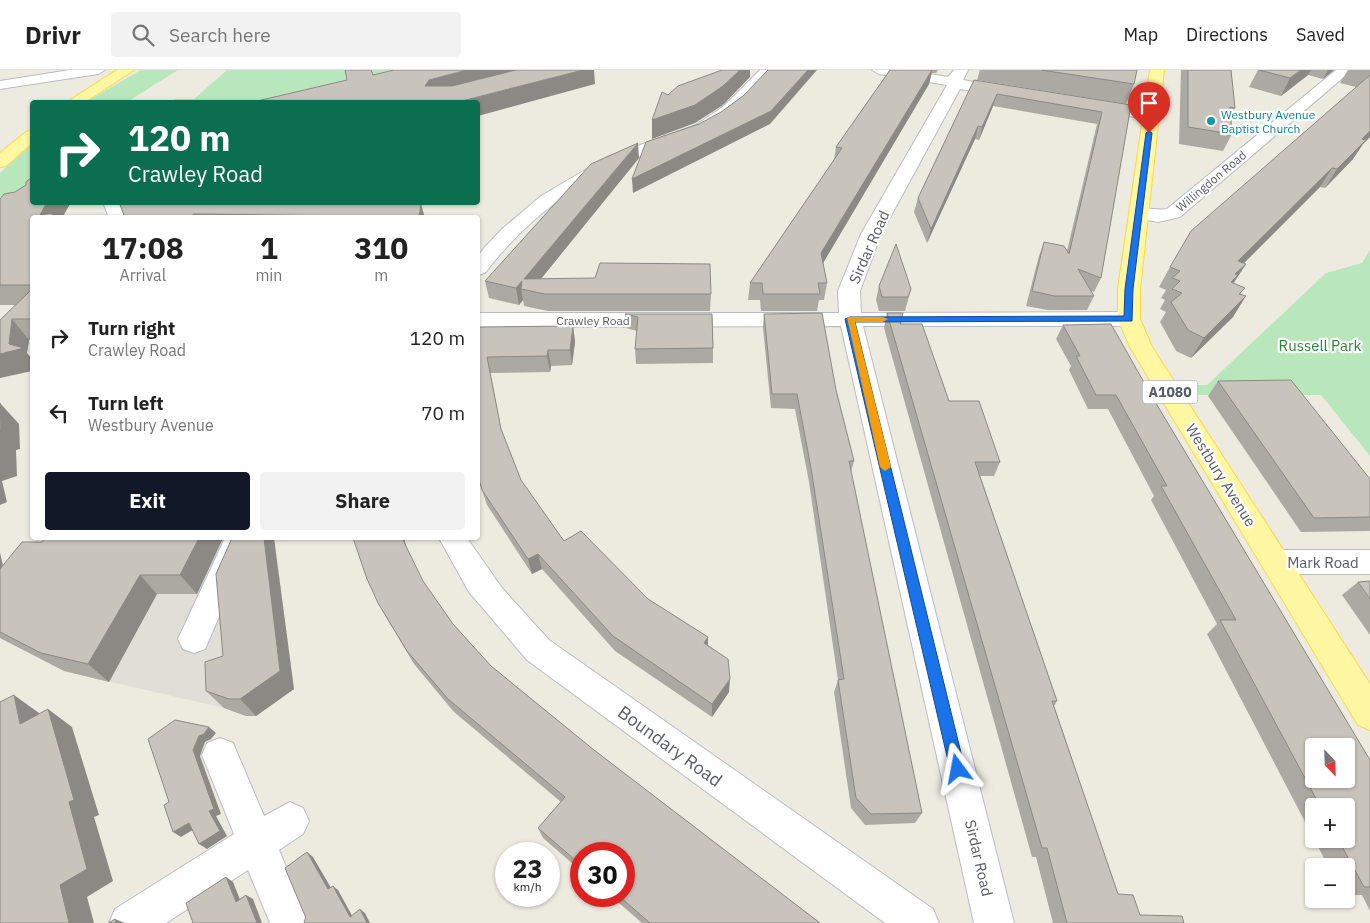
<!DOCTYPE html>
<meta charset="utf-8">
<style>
:root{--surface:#fff;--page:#f2f2f2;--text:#222;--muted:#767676;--line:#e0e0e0;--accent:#111827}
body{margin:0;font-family:"IBM Plex Sans",sans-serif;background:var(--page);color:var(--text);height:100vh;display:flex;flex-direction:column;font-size:19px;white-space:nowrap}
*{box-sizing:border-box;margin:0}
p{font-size:16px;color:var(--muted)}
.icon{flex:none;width:28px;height:28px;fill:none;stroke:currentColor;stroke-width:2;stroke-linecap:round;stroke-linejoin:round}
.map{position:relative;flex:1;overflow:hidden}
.sheet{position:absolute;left:30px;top:145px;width:450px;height:325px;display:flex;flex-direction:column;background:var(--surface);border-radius:5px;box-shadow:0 1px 4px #0004}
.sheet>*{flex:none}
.hud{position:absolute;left:30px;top:30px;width:450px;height:105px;border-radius:5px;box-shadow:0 1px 4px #0004;background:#0b6e4f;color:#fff;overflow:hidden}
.needle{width:32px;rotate:157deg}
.buttons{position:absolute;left:1305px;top:668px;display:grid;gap:10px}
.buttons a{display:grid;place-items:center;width:50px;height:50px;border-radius:5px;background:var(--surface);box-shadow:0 1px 4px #0004;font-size:25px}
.speed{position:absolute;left:495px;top:772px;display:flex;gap:10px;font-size:25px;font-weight:700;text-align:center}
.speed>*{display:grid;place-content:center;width:65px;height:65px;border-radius:50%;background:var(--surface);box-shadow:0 1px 4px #0004;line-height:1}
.speed small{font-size:12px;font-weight:400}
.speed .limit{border:8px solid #d22;background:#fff;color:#111}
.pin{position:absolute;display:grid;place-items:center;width:42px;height:42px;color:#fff;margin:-51px -21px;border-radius:50% 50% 50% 0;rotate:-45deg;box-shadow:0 0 5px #0007}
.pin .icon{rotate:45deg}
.me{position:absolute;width:55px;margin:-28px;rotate:347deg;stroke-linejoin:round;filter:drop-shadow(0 0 4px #0008)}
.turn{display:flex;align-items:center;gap:18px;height:105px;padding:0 15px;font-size:22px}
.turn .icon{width:65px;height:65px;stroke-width:2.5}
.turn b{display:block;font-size:35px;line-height:42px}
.eta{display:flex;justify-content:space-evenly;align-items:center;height:85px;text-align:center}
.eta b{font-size:30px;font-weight:800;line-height:35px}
.cta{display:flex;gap:10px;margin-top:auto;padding:10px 15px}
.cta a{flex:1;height:58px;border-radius:5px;background:var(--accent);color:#fff;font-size:20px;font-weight:800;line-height:58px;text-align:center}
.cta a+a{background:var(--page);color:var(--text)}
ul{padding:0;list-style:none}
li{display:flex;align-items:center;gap:15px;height:75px;padding:0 15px}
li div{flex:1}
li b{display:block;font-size:19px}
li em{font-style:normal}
header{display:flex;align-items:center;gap:30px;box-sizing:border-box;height:70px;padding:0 25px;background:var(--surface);border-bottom:1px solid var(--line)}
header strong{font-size:24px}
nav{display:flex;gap:28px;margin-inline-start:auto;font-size:18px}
.search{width:350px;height:45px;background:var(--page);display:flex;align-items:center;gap:12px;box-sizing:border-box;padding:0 18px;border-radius:5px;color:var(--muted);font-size:19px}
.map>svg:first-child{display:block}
.industrial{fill:#e0ded7}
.green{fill:#b9e7bc}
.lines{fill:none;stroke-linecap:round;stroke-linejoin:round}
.minor-casing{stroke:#babcc2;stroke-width:2}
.major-casing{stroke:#fcd849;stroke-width:2}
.minor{fill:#fff;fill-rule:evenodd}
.major{fill:#fff7a1;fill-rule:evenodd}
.wall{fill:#aca9a2}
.shaded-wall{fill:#8c8984}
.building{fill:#c8c4bc;stroke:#8c8984;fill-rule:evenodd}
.route{fill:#1a73e8;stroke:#114b97}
.slow{fill:#f59e0b}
.culture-dot{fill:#0f9aa8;stroke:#fff;stroke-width:2}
.labels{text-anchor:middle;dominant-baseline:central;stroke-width:4.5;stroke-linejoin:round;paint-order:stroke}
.far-culture-label{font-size:12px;fill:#0d838f;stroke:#fff;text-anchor:start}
.far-street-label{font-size:12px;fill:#585b61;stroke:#fff}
.shield{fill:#fff;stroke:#8a8c90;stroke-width:1}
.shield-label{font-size:14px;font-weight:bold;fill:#585b61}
.street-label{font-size:15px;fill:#585b61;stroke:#fff}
.park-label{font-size:15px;fill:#2e8438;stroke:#fff}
.near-street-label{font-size:18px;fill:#585b61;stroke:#fff}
</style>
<header>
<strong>Drivr</strong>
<div class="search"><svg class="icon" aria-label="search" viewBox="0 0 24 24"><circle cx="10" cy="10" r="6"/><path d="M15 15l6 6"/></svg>Search here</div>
<nav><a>Map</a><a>Directions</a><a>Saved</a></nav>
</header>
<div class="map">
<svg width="1370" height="853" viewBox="0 0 1370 853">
<rect width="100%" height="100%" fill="#edebdf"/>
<path class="industrial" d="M63,468H274L294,619L256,646H246L224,638L64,601L48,592Z"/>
<g class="green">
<path d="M141,0H178L127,32H86Z"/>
<path d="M227,0H465L342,32H171L175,29H194Z"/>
<path d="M32,74V118L27,123L0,128V103Z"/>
<path d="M1370,180V386L1321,325H1196L1190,315H1207L1326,203L1362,193Z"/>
</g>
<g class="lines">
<g class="minor-casing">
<g id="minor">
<path d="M70,0H105L98,4L0,19V11Z"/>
<path d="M760,0H775C757,26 727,54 698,66C672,77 645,83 619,94C566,119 520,157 485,203L478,205V186L485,177L502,159L541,126L607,87L696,55L724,36Z"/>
<path d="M872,0H906L948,7L954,0H968L963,10L1009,18L1016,22L1009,26L960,19L881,164L860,221L861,243L1129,242L1137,244L1140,249L1137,254L1129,256H863L1014,853H974L841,256L478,257V243H839L838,221L861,164L947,15L879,4Z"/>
<path d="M1336,0H1352L1180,147L1158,152L1132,147L1130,143L1132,139C1144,136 1155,141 1167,139Z"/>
<path d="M1093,31L1151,40L1159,45L1151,50L1088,39L1085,36Z"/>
<path d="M103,132H121L128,148H109Z"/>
<path d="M225,468H253L205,579L194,583L183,579L178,569Z"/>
<path d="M439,468H467L502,518L549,570L933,839L939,853H885L527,590L469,522Z"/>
<path d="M1275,480H1370V504H1275L1265,500L1260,492L1265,484Z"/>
<path d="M220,668L233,673L264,746L290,732L303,738L309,751L303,764L279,780L310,853H270L248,800L166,853H109L115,839L234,764L202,685L207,673Z"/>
</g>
</g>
<g class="major-casing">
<g id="major">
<path d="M117,0H134L85,32H67Z"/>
<path d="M1150,0H1164L1140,219V249L1152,277L1370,614V660L1358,655L1130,277L1118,249V219Z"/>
<path d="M32,60V73L6,96L0,97V83L26,62Z"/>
</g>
</g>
<use href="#minor" class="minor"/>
<use href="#major" class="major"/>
</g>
<g class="wall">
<path d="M890,0H938L936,3H932L929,14L823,193L827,213L824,230H819L817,241H761L760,230H748L750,213L834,90L836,77Z"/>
<path d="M980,0H1137L1134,14L1126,34L977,10Z"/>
<path d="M1181,0H1231L1235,38L1230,46L1232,64L1223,81L1179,74Z"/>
<path d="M1258,0H1334L1323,9L1308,5L1281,26L1249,17Z"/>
<path d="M1348,0H1370V67L1363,74L1353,89L1325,118L1320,117L1244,193L1246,194L1233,213L1241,224L1233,247L1191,288L1176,281L1160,252L1166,242L1160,239L1165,230L1161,228L1166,220L1159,217L1170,197L1356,17L1340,13Z"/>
<path d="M974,10L1131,35L1101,208L1094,222L1091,221L1094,226L1087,240H1048L1026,236L1039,186L1044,172L1067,181L1097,54L993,36L979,70L975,69L927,173L914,142L918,128Z"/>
<path d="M639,88L541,209L711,224L710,241H548L524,236L523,230L519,235L489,228L485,211Z"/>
<path d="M26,115L32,132H71L62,148H32V270H29L27,283L0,308L16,235H0V129L15,122Z"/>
<path d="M119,132L425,148H125Z"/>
<path d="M879,216L911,219L905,241H879L876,230Z"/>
<path d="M887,243H903L901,254L949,331L1000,392L994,406H980L1057,631L1054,636L1118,824L1140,845L1184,853H1053L1036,787H1032L884,258Z"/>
<path d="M625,244H712L713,278V293L636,294L635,279L637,261L626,258Z"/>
<path d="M764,244L836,320L854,391L851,402L922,743L915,753L865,755L851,738L834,622L838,610L809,412L795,339L771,338L763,258Z"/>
<path d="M1063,255L1154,330L1370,690V841L1362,825H1346V796H1328L1314,769H1346V736H1314V769L1207,564L1217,554L1151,430L1154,426L1108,339H1088L1069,300L1071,296L1056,269Z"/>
<path d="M573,256L575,272L572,295L551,296L550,302L490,303L502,363L521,410L564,471L648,529L708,576L729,622L712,647L615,581L542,499L532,504L487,435L478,408V257Z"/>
<path d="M1218,311L1370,409V461L1301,462L1208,326Z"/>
<path d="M223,468L197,524H157L109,612L64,601L0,568V483L3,496Z"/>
<path d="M408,481L423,511L453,554L491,596L594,680L820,853H642L611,826H624L581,784V801L543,768L538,758L561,732L454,642L414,594L386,547L378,533Z"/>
<path d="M1370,511V565L1342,525L1358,512Z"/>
<path d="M223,586L294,619L256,646H246L224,638L206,621Z"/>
</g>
<g class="shaded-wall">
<path d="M467,0H537L434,27L425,16L429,10Z"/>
<path d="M583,0H594L595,14L478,46V32H458Z"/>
<path d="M740,0H750V7L723,35L695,53L652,69V50Z"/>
<path d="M808,0H817L770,54L633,123L632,109Z"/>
<path d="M932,0L929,14L819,200L821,183Z"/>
<path d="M1301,0H1311L1308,5L1281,26L1290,8Z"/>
<path d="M1328,0H1334L1323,9Z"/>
<path d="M997,24L993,36L979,70L982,57Z"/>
<path d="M978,56L975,69L927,173L931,159Z"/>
<path d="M1370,61V67L1363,74L1353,89L1325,118L1337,99L1362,69Z"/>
<path d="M638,73L639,88L531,221L524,209Z"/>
<path d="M1332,98L1320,117L1226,211L1238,191Z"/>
<path d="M47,132H71L62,148H42L40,145Z"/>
<path d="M421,134L425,148H419Z"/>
<path d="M1246,194L1233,214L1226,221L1235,204Z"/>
<path d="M522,211L521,219L523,230L519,235L516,218Z"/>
<path d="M1246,226L1233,247L1191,288L1204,268Z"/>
<path d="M12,249L29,270L27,283L32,289V301L0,308V284L9,274Z"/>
<path d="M573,256L575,272L572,295L570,280Z"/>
<path d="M548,280L551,296L550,302L547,286Z"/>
<path d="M0,333L19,354L20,379L16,380L17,406L2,411L7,432L0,435Z"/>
<path d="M199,468H223L197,524L180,505Z"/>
<path d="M264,468H274L294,619L256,646L240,629Z"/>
<path d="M402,468H404L408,483Z"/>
<path d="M0,483L11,534L0,525Z"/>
<path d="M538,484L542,499L532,504L528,489Z"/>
<path d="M140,505L157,524L109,612L88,594Z"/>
<path d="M708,567V581L704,573Z"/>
<path d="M730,609L729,622L712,647V634Z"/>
<path d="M14,625L39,643L46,671L20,654Z"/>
<path d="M48,639L72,657L99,745L94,747L113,811L87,827L94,853H69L60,815L69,732Z"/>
<path d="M209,657L216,663L211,669L205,672L200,686L221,744L216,746L227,766L207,779L199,774L209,741L193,680L199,666Z"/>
<path d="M189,753L196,758L181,767L173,762Z"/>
<path d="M307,782L313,787L334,823L328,819Z"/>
<path d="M226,807L233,812L243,837L236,832Z"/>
<path d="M333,816L338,820L355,851L350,847Z"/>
<path d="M246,825L253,829L262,853H257Z"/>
<path d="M360,839L365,843L370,853H367Z"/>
<path d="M115,849L125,853H116Z"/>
</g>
<g class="building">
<path d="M345,0H371L373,5L394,0H467L429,10L425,16H452L516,0H583L458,32H253L347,10Z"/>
<path d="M722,0H740L723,16L695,35L652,50L662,22L668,25L678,16Z"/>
<path d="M768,0H808L771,41L632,109L646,72L699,54L721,42L743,26Z"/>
<path d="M890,0H932L821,183L827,213H818L820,224H763L762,213H750L842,78L836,77Z"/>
<path d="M1041,0H1137L1134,14Z"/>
<path d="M1188,0H1231L1235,38L1230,37L1232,64L1188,57Z"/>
<path d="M1259,0H1301L1290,8Z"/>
<path d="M1370,5V61L1362,69L1366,70L1337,99L1332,98L1238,191L1246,194L1235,204L1238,205L1231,212L1245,218L1239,224L1246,226L1204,268L1188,260L1171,232L1182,223L1172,219L1180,211L1172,208L1180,201L1170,197L1191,161Z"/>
<path d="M974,10L1131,35L1101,208L1078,199L1094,226H1054L1032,221L1044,172L1064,176L1069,184L1102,42L997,24L982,57L978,56L931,159L918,128Z"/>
<path d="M638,73L524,209L595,208L600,193L710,194L711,224H545L521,219L522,211L516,218L485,211L591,94Z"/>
<path d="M32,107V132H47L40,145L53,143L50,148H32V215H0V129L4,124L15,122L26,115V112Z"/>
<path d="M119,132H415L421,134L419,147L193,144V148H125Z"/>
<path d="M896,174L911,219L908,227H882L879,216Z"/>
<path d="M32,219V249H12L9,274L24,278L0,284V250Z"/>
<path d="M822,243L836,320L854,391H849L922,743L871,744L856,728L838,610L844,609L811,398L797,324H772L764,244Z"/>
<path d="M887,243H903L900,254H922L949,331H979L1000,392H975L1057,631H1052L1118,824L1133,825L1140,845L1182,846L1184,853H1067L1047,778H1042Z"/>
<path d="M625,244H712L713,278L635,279L638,247Z"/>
<path d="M1111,254L1154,330L1370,690V817H1364L1338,769H1346V736H1320L1220,550H1236L1161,416H1167L1116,325H1096L1076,286H1080L1063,255ZM1314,676H1346V709H1314Z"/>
<path d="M573,256L570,280H548L547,286L487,287L501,359L521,410L564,471L581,461L648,529L708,567L704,573L728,589L730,609L712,634L613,566L538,484L528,489L482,420L478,406V257Z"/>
<path d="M1291,310L1370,409V447L1314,448L1218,311Z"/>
<path d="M0,333L1,359H0Z"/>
<path d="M45,468H199L180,505H140L88,594L41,583L0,562V499L22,472H42Z"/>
<path d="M232,468H264L280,601L240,629H229L206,621L205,592L223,586L216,504Z"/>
<path d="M353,468H402L423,511L453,554L491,596L594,680L820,853H650L619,826H624V784H581V795L538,758L565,727L448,629L407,581L378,533L367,509Z"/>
<path d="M1370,511V529L1358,512Z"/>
<path d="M14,625L20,654L48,639L74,730L69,732L87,799L60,815L69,853H0V632Z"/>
<path d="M175,650L209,657L204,664L199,666L193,680L214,739L209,741L220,761L199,774L189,753L173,762L164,735L169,732L148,669Z"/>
<path d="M307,782L328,819L333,816L350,847L360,839L367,853H305L304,851L306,848L285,798Z"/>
<path d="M226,807L236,832L246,825L257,853H193L186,833Z"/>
<path d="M115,849L116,853H108Z"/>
</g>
<path class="route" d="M1149,61L1152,63L1133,219L1132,251L855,252L965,699L963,704L958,706L952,704L950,699L845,249L850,247L1124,246L1125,219L1146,63Z"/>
<path class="slow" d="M847,247H883L888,249L883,252H855L891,397L885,401L880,397Z"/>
<circle class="culture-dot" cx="1211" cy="51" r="5"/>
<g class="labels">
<g class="far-culture-label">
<text x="1221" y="44">Westbury Avenue<tspan x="1221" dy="14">Baptist Church</tspan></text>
</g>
<g class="far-street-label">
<text transform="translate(1211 111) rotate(-40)">Willingdon Road</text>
<text x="593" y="250">Crawley Road</text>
</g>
<rect class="shield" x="1142.5" y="310.5" width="55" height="23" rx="4"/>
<g class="shield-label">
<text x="1170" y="322">A1080</text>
</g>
<g class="street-label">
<text transform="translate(869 177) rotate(-66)">Sirdar Road</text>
<text transform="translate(1221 405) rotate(58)">Westbury Avenue</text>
<text x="1323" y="492">Mark Road</text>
<text transform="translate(979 788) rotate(77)">Sirdar Road</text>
</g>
<g class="park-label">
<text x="1320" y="275">Russell Park</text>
</g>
<g class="near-street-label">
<text transform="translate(670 676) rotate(36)">Boundary Road</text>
</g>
</g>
</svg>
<div class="buttons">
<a><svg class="needle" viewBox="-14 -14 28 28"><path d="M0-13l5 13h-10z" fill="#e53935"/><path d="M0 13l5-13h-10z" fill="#767676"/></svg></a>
<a>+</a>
<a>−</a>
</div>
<div class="speed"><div>23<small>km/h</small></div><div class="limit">30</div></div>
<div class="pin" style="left:1149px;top:63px;background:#d93025"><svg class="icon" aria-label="arrive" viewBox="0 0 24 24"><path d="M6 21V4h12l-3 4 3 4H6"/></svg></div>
<svg class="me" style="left:958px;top:699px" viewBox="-20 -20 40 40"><path d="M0-17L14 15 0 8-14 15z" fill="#1a73e8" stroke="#fff" stroke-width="4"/></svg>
<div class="hud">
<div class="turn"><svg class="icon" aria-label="right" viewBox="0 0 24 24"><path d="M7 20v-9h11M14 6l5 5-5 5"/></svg><div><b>120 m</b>Crawley Road</div></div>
</div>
<section class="sheet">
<div class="eta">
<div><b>17:08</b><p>Arrival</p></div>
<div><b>1</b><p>min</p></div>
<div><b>310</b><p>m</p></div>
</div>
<ul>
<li><svg class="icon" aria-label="right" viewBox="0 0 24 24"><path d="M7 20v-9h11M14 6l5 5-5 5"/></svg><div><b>Turn right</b><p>Crawley Road</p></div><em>120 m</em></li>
<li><svg class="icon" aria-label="left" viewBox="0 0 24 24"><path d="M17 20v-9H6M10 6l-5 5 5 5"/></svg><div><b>Turn left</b><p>Westbury Avenue</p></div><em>70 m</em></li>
</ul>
<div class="cta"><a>Exit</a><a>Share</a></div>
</section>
</div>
